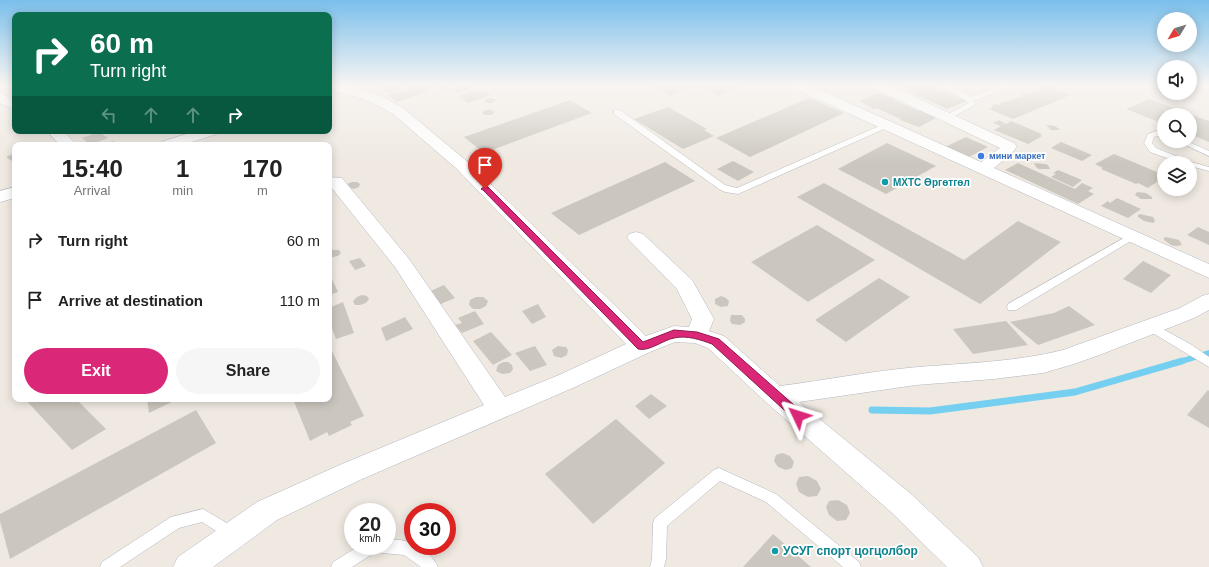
<!DOCTYPE html>
<meta charset="utf-8">
<style>
:root{--surface:#fff;--page:#f6f6f6;--text:#222;--muted:#767676;--accent:#db2777}
body{margin:0;font-family:Arial,sans-serif;background:var(--page);color:var(--text);height:100vh;display:flex;flex-direction:column;font-size:15px;white-space:nowrap}
*{box-sizing:border-box;margin:0}
p{font-size:13px;color:var(--muted)}
.icon{flex:none;width:22px;height:22px;fill:none;stroke:currentColor;stroke-width:2;stroke-linecap:round;stroke-linejoin:round}
.map{position:relative;flex:1;overflow:hidden}
.drawer{position:absolute;left:12px;top:142px;width:320px;height:260px;display:flex;flex-direction:column;background:var(--surface);border-radius:8px;box-shadow:0 2px 10px #0003}
.drawer>*{flex:none}
.hud{position:absolute;left:12px;top:12px;width:320px;height:122px;border-radius:8px;box-shadow:0 2px 10px #0003;background:#0b6e4f;color:#fff;overflow:hidden}
.needle{width:26px;rotate:232deg}
.controls{position:absolute;left:1157px;top:12px;display:grid;gap:8px}
.controls a{display:grid;place-items:center;width:40px;height:40px;border-radius:50%;background:var(--surface);box-shadow:0 2px 10px #0003;font-size:20px}
.speed{position:absolute;left:344px;top:503px;display:flex;gap:8px;font-size:20px;font-weight:700;text-align:center}
.speed>*{display:grid;place-content:center;width:52px;height:52px;border-radius:50%;background:var(--surface);box-shadow:0 2px 10px #0003;line-height:1}
.speed small{font-size:10px;font-weight:400}
.speed .limit{border:6px solid #d22;background:#fff;color:#111}
.pin{position:absolute;display:grid;place-items:center;width:34px;height:34px;color:#fff;margin:-41px -17px;border-radius:50% 50% 50% 0;rotate:-45deg;box-shadow:0 0 4px #0007}
.pin .icon{rotate:45deg}
.me{position:absolute;width:44px;margin:-22px;rotate:311deg;stroke-linejoin:round;filter:drop-shadow(0 0 3px #0008)}
.turn{display:flex;align-items:center;gap:14px;height:84px;padding:0 12px;font-size:18px}
.turn .icon{width:52px;height:52px;stroke-width:2.5}
.turn b{display:block;font-size:28px;line-height:34px}
.lanes{display:flex;align-items:center;height:38px;padding:0 12px;background:#0003;justify-content:center;gap:20px;direction:ltr}
.lanes .off{opacity:.35}
.eta{display:flex;justify-content:space-evenly;align-items:center;height:68px;text-align:center}
.eta b{font-size:24px;font-weight:600;line-height:28px}
.button{display:flex;gap:8px;margin-top:auto;padding:8px 12px}
.button a{flex:1;height:46px;border-radius:24px;background:var(--accent);color:#fff;font-size:16px;font-weight:600;line-height:46px;text-align:center}
.button a+a{background:var(--page);color:var(--text)}
ul{padding:0;list-style:none}
li{display:flex;align-items:center;gap:12px;height:60px;padding:0 12px}
li div{flex:1}
li b{display:block;font-size:15px}
li em{font-style:normal}
.map>svg:first-child{display:block}
.lines{fill:none;stroke-linecap:round;stroke-linejoin:round}
.stream-far1{stroke:#75cff0;stroke-width:5.5}
.stream{stroke:#75cff0;stroke-width:7}
.building{fill:#cbc7bf}
.lane-casing{stroke:#b4b7c1;stroke-width:1}
.street-casing{stroke:#b4b7c1;stroke-width:1}
.lane{fill:#fff;fill-rule:evenodd}
.street{fill:#fff;fill-rule:evenodd}
.route{fill:#db2777;stroke:#8e194d}
.shop-dot{fill:#3f7fe0;stroke:#fff;stroke-width:1.5}
.culture-dot{fill:#0f9aa8;stroke:#fff;stroke-width:1.5}
.labels{text-anchor:middle;dominant-baseline:central;stroke-width:3.5;stroke-linejoin:round;paint-order:stroke}
.far-shop-label{font-size:9px;font-weight:bold;fill:#366cbe;stroke:#fff;text-anchor:start}
.culture-label{font-size:10px;font-weight:bold;fill:#0d838f;stroke:#fff;text-anchor:start}
.near-culture-label{font-size:12px;font-weight:bold;fill:#0d838f;stroke:#fff;text-anchor:start}
</style>
<div class="map">
<svg width="1209" height="567" viewBox="0 0 1209 567">
<rect width="100%" height="100%" fill="#efe9e1"/>
<g class="lines">
<path class="stream-far1" d="M1179,362L1209,353"/>
<path class="stream" d="M872,410L930,411L1075,392L1182,361"/>
</g>
<g class="building">
<path d="M391,84H395L400,89L387,93L381,87Z"/>
<path d="M419,84H423L431,90L397,102L388,95Z"/>
<path d="M429,84H442L444,85L435,88Z"/>
<path d="M463,84L472,88L458,94L451,89L459,87L457,86Z"/>
<path d="M647,84H688L693,87L670,96Z"/>
<path d="M697,84H746L718,96L695,85Z"/>
<path d="M899,84H927L967,101L947,109L915,94L917,93Z"/>
<path d="M1045,85L1071,95L1013,119L989,109L994,107L990,106L995,104L999,105L1002,104L1000,103L1013,100L1011,99L1022,96L1020,95L1041,89L1038,88Z"/>
<path d="M442,86L448,87L450,89L444,91L438,90Z"/>
<path d="M476,90L480,93L484,91L491,95L468,103L458,96Z"/>
<path d="M878,93L896,99L894,100L919,111L922,109L933,114L930,115L936,118L919,127L900,120L901,119L876,108L874,109L860,101Z"/>
<path d="M487,98H492L496,100L493,103H487L484,101Z"/>
<path d="M809,98L844,113L750,157L716,138Z"/>
<path d="M1149,99L1209,121V142L1190,134V115H1164V124L1126,109Z"/>
<path d="M570,100L592,113L484,153L464,137Z"/>
<path d="M668,107L707,129L704,130L714,136L683,149L634,119Z"/>
<path d="M485,110H491L495,112L491,115H485L482,113Z"/>
<path d="M999,120L1006,124L1011,121L1042,134L1040,135L1042,136L1028,144L1026,143L994,130L1001,126L993,123Z"/>
<path d="M1046,125L1055,126L1060,130H1051Z"/>
<path d="M99,132L108,138L90,145L82,138Z"/>
<path d="M966,137L988,147L967,158L945,147Z"/>
<path d="M114,141L116,145H101V144Z"/>
<path d="M1061,142L1092,155L1082,161L1051,148Z"/>
<path d="M887,143L936,166L886,194L838,169Z"/>
<path d="M15,153V160L12,161L6,157Z"/>
<path d="M1114,154L1164,175V177L1148,188L1138,183L1136,184L1101,169L1103,168L1095,164Z"/>
<path d="M733,161L754,172L738,181L717,169Z"/>
<path d="M665,162L695,181L579,235L551,213Z"/>
<path d="M1018,163L1075,189L1082,183L1093,188L1088,191L1094,194L1078,204L1005,170Z"/>
<path d="M1034,163L1045,164L1048,165L1050,169H1039L1036,167Z"/>
<path d="M1058,170L1082,180L1073,187L1051,177L1056,174L1053,173Z"/>
<path d="M352,182H357L360,184L359,187L354,189L346,187L347,184Z"/>
<path d="M824,183L964,260L1018,221L1061,242L980,304L797,197Z"/>
<path d="M1137,192L1146,193L1152,197V199H1141L1135,195Z"/>
<path d="M1117,198L1141,209L1128,218L1101,206L1108,201L1110,203Z"/>
<path d="M1140,214L1153,217L1155,221L1153,223L1144,221L1138,217V215Z"/>
<path d="M817,225L875,260L808,302L751,262Z"/>
<path d="M1198,227L1209,232V245L1187,235Z"/>
<path d="M1166,237L1179,240L1182,245L1176,246L1171,245L1164,240V238Z"/>
<path d="M333,250H339L341,253L338,256L329,258V251Z"/>
<path d="M360,258L366,266L355,270L349,261Z"/>
<path d="M1143,261L1171,275L1151,293L1123,279Z"/>
<path d="M329,273L338,292L329,295Z"/>
<path d="M879,278L910,297L846,342L815,320Z"/>
<path d="M444,285L455,298L436,306L426,293Z"/>
<path d="M362,295L367,296L369,299L366,303L360,305H355L353,301L357,297Z"/>
<path d="M721,296L726,298L729,301L728,306L721,307L715,304V299Z"/>
<path d="M476,297H483L488,301L486,306L480,309H473L469,305L470,300Z"/>
<path d="M343,302L354,333L336,339L329,320V308Z"/>
<path d="M538,304L546,317L532,324L522,311Z"/>
<path d="M1069,306L1095,325L1038,345L1010,322L1054,313Z"/>
<path d="M475,311L484,324L462,333L455,325L462,323L458,318Z"/>
<path d="M731,315H742L745,319V322L740,325L732,324L730,321Z"/>
<path d="M405,317L413,329L386,341L381,328Z"/>
<path d="M1006,321L1028,345L973,354L953,329Z"/>
<path d="M491,332L512,355L493,365L473,341Z"/>
<path d="M329,345L364,416L350,422L352,425L329,436L327,432L310,441L293,399H329Z"/>
<path d="M535,346L547,365L530,371L515,353Z"/>
<path d="M558,346L566,347L568,350L567,355L561,358L554,356L552,350Z"/>
<path d="M503,362H508L512,365L513,369L510,373L502,374L496,371L498,365Z"/>
<path d="M1208,390L1209,391V428L1187,415Z"/>
<path d="M651,394L667,406L649,419L635,406Z"/>
<path d="M25,399H76L106,429L72,450Z"/>
<path d="M147,399H178L149,413Z"/>
<path d="M196,410L216,443L10,559L0,521V514Z"/>
<path d="M616,419L665,463L593,524L545,474Z"/>
<path d="M782,453L790,456L794,462L792,468L786,470L778,467L774,461L776,455Z"/>
<path d="M808,476L817,481L821,489L817,496L808,497L799,492L796,484L799,477Z"/>
<path d="M838,500L847,505L850,513L846,520L837,521L829,515L826,507L829,501Z"/>
<path d="M773,534L811,567H743Z"/>
</g>
<g class="lines">
<g class="lane-casing">
<g id="lane">
<path d="M935,84C947,84 961,89 971,97L1006,84H1015L974,101L976,104L975,105L949,119H946V115L969,103L959,96Z"/>
<path d="M614,110H620L725,185L737,188L886,123H892L893,125L738,194L725,192L719,189L614,114Z"/>
<path d="M1157,131L1164,133V137L1158,136L1154,137L1152,143L1156,148L1191,162L1209,167V171L1190,166V163H1181L1150,152L1144,143L1148,134Z"/>
<path d="M1177,141H1187L1209,151V156Z"/>
<path d="M1131,234L1136,237L1134,239L1016,310H1008L1007,307L1008,304Z"/>
<path d="M1150,322L1192,345L1209,357V367L1146,329L1145,326L1146,323Z"/>
<path d="M719,468L776,494L859,562L861,567H843L766,502L720,481L667,526L666,559L664,567H650L652,559L653,523L655,518L714,470Z"/>
<path d="M203,509L237,529L239,534L237,539L232,541L202,522L179,528L120,567H100L102,562L171,517Z"/>
<path d="M387,539C395,540 409,539 413,546C423,547 434,558 438,567H421L404,555L382,553L377,551L352,567H331L333,562L359,546H387Z"/>
</g>
</g>
<g class="street-casing">
<g id="street">
<path d="M789,84H807L981,162L1000,148L871,87L869,84H887L1014,143L1017,146L1013,152L994,168L1209,264V278L791,87Z"/>
<path d="M342,86L354,87L383,97L403,108L469,163L646,336L674,326L689,327L692,319L677,289L627,238L629,234L636,232L643,234L692,280L714,319L709,331L724,336L780,386C826,380 872,371 918,367C966,363 1016,362 1063,350L1180,308L1202,296L1209,294V310L1194,318L1102,354L1074,364L1043,373L994,379L916,385L799,402L911,494L978,557L983,567H947L891,512L767,403L708,348L695,343L675,342L650,352L575,387L360,480L277,520L213,567H173L178,557L257,502L342,464L484,405L395,267L331,187H329V177L342,178L409,259L505,397L559,375L626,344L457,169L393,114L373,103L348,94L337,93L335,90L337,87Z"/>
<path d="M0,93L15,100V110L0,103Z"/>
<path d="M47,131H63L77,145H60Z"/>
<path d="M196,131H219L217,134L182,145H158L161,142Z"/>
<path d="M15,187V198L0,202V191Z"/>
</g>
</g>
<use href="#lane" class="lane"/>
<use href="#street" class="street"/>
</g>
<linearGradient id="sky" x2="0" y2="1"><stop stop-color="#7abfeb"/><stop offset="0.52" stop-color="#f8f5f2"/><stop offset="1" stop-color="#f8f5f2" stop-opacity="0"/></linearGradient>
<rect width="1209" height="163" fill="url(#sky)"/>
<path class="route" d="M485,186L488,187L643,342L674,330L697,332L719,339L802,412L803,416L802,419L798,420L794,419L712,344C701,340 687,335 674,338C663,340 649,352 638,349L483,190L481,189Z"/>
<circle class="shop-dot" cx="981" cy="156" r="4"/>
<g class="culture-dot">
<circle cx="885" cy="182" r="4"/>
<circle cx="775" cy="551" r="4"/>
</g>
<g class="labels">
<g class="far-shop-label">
<text x="989" y="156">мини маркет</text>
</g>
<g class="culture-label">
<text x="893" y="182">МХТС Өргөтгөл</text>
</g>
<g class="near-culture-label">
<text x="783" y="551">УСУГ спорт цогцолбор</text>
</g>
</g>
</svg>
<div class="controls">
<a><svg class="needle" viewBox="-14 -14 28 28"><path d="M0-13l5 13h-10z" fill="#e53935"/><path d="M0 13l5-13h-10z" fill="#767676"/></svg></a>
<a><svg class="icon" aria-label="sound" viewBox="0 0 24 24"><path d="M4 9h4l5-4v14l-5-4H4zM17 9q2 3 0 6"/></svg></a>
<a><svg class="icon" aria-label="search" viewBox="0 0 24 24"><circle cx="10" cy="10" r="6"/><path d="M15 15l6 6"/></svg></a>
<a><svg class="icon" aria-label="layers" viewBox="0 0 24 24"><path d="M12 4l9 5-9 5-9-5zM3 14l9 5 9-5"/></svg></a>
</div>
<div class="speed"><div>20<small>km/h</small></div><div class="limit">30</div></div>
<div class="pin" style="left:485px;top:189px;background:#d93025"><svg class="icon" aria-label="arrive" viewBox="0 0 24 24"><path d="M6 21V4h12l-3 4 3 4H6"/></svg></div>
<svg class="me" style="left:798px;top:416px" viewBox="-20 -20 40 40"><path d="M0-17L14 15 0 8-14 15z" fill="#db2777" stroke="#fff" stroke-width="4"/></svg>
<div class="hud">
<div class="turn"><svg class="icon" aria-label="right" viewBox="0 0 24 24"><path d="M7 20v-9h11M14 6l5 5-5 5"/></svg><div><b>60 m</b>Turn right</div></div>
<div class="lanes"><svg class="icon off" aria-label="left" viewBox="0 0 24 24"><path d="M17 20v-9H6M10 6l-5 5 5 5"/></svg><svg class="icon off" aria-label="ahead" viewBox="0 0 24 24"><path d="M12 20V5M6 11l6-6 6 6"/></svg><svg class="icon off" aria-label="ahead" viewBox="0 0 24 24"><path d="M12 20V5M6 11l6-6 6 6"/></svg><svg class="icon" aria-label="right" viewBox="0 0 24 24"><path d="M7 20v-9h11M14 6l5 5-5 5"/></svg></div>
</div>
<section class="drawer">
<div class="eta">
<div><b>15:40</b><p>Arrival</p></div>
<div><b>1</b><p>min</p></div>
<div><b>170</b><p>m</p></div>
</div>
<ul>
<li><svg class="icon" aria-label="right" viewBox="0 0 24 24"><path d="M7 20v-9h11M14 6l5 5-5 5"/></svg><div><b>Turn right</b></div><em>60 m</em></li>
<li><svg class="icon" aria-label="arrive" viewBox="0 0 24 24"><path d="M6 21V4h12l-3 4 3 4H6"/></svg><div><b>Arrive at destination</b></div><em>110 m</em></li>
</ul>
<div class="button"><a>Exit</a><a>Share</a></div>
</section>
</div>
